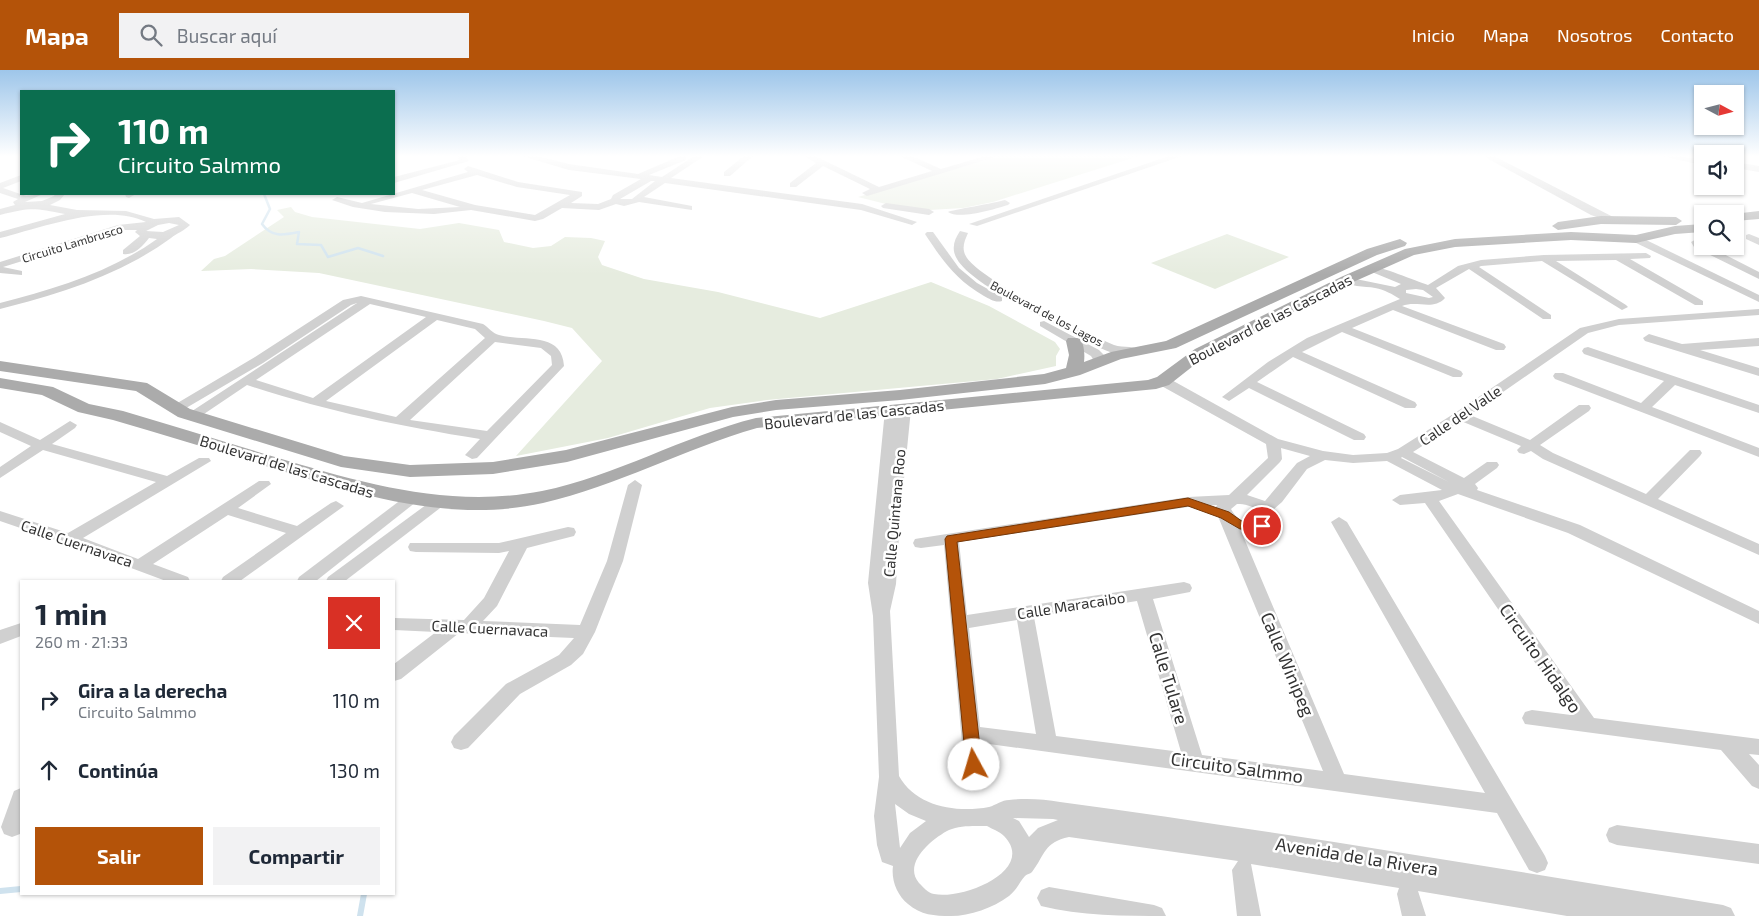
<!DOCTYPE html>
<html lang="es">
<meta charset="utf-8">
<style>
:root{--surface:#fff;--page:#f2f2f3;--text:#1f2937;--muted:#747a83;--accent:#b45309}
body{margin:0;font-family:"Exo 2",sans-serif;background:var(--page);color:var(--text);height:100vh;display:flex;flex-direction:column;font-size:19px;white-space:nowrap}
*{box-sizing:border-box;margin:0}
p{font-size:16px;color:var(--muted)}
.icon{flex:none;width:28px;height:28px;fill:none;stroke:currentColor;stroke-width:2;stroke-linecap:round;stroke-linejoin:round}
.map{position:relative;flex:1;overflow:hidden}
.side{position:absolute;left:20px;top:510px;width:375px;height:315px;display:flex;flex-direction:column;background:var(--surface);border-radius:0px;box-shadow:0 1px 4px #0004}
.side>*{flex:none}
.guide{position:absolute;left:20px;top:20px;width:375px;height:105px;border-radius:0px;box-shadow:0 1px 4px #0004;background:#0b6e4f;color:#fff;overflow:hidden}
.needle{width:32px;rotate:97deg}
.fabs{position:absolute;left:1694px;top:15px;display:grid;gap:10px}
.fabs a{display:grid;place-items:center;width:50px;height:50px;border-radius:0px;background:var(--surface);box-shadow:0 1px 4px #0004;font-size:25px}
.pin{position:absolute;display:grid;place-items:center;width:42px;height:42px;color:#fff;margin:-21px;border:2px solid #fff;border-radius:50%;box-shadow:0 1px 5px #0007}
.me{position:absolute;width:55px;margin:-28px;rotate:354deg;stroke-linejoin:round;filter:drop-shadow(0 0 4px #0008)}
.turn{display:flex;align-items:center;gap:18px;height:105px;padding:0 15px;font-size:22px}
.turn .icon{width:65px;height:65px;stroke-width:2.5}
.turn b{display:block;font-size:35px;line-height:42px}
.round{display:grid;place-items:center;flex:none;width:52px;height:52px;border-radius:0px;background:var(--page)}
.head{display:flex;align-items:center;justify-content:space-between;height:85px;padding:0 15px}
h1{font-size:30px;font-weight:700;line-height:38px}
.action{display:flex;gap:10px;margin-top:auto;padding:10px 15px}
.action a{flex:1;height:58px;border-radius:0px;background:var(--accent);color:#fff;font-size:20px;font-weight:700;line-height:58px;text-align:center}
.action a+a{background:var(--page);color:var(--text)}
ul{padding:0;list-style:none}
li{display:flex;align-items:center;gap:15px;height:70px;padding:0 15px}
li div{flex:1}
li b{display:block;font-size:19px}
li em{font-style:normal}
header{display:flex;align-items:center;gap:30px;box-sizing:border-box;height:70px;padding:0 25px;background:var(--accent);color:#fff}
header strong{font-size:24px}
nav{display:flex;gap:28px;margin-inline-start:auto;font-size:18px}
.search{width:350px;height:45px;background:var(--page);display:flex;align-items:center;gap:12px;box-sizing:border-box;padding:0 18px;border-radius:0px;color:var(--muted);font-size:19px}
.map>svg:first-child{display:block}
.green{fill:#e6ecdf}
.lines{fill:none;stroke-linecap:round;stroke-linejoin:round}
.stream-far1{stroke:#cfe2ee;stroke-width:2.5}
.stream{stroke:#cfe2ee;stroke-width:6}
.minor{fill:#d0d0d0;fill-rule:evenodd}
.major{fill:#ababab;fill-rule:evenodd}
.route{fill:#b45309;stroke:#753606}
.labels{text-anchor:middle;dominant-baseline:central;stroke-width:5;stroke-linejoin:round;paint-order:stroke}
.far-street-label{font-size:12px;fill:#333;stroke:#fff}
.street-label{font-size:15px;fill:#333;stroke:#fff}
.near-street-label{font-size:18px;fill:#333;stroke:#fff}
</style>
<header>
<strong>Mapa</strong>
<div class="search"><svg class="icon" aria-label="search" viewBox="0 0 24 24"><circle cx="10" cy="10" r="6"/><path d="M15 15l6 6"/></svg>Buscar aquí</div>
<nav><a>Inicio</a><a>Mapa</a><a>Nosotros</a><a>Contacto</a></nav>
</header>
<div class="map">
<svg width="1759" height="846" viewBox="0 0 1759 846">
<rect width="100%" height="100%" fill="#fff"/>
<g class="green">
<path d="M1000,86H1139L993,132L963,138L929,140L890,135L858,127Z"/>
<path d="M291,137L295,142L312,147L420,159L459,153L499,160L504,172L533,178L551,176L565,167L591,168L605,171L598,187L602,195L644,209L718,222L820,248L931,212L989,236L1055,272L1060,279L1056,286V296L997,309L767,330L710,338L608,368L516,386L602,291L572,258L544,251L319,203L251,199L201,201L214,189L225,186L284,147L277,140Z"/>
<path d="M1227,164L1289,187L1215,219L1151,193Z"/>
</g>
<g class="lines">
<path class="stream-far1" d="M264,124L270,139L262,154C272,168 284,165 299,162L297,174L321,175L328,187L358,178L383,186"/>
<g class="stream">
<path d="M0,821L21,819"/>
<path d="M360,846L364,824"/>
</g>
<g class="minor">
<path d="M457,86H466L469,91L394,113V107L460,90Z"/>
<path d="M522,86H537L569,94L638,104L680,86H686V90L649,105L662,107L694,86H704L671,108L862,134L917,152L912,155L861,140L665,113L644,127L692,136V140L639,132L624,136L616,134L599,140L562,138L543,149L535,151L471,140L434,144L385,142L353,137L332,130L337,127L362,133L468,102L464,99L468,96L518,112L582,122V126L571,133L598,134L611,129L613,125L641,109L569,100ZM477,105L517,117L570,125L535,145L475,135L422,120ZM651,111H655L632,129H620ZM412,123L460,137L418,139L371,134Z"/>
<path d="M744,86H753L730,106H724V102Z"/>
<path d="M804,86H815L879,117L932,101L900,86H912L941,99L985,86H999L867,126L862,123L870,119L823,96L796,117H790V113L816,93Z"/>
<path d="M1169,86H1182L977,156L969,154Z"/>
<path d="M1483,86H1494L1619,150L1614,153L1591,145Z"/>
<path d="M1661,86H1680L1702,90V95Z"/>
<path d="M1735,92L1759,96V102L1735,98Z"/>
<path d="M21,105V111L3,118L26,126L43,124L25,132L42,131L54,126L55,124H65L60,130L50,135L77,140L126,141L154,149L179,147L190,155C184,161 177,163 171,168C120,205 60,224 0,239V233C54,219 111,202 157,169L149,168C143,176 134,186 123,184V180L140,166L135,162L137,160H122L3,197L22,201V205L0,203V192L118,155L146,152C107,132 40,158 0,168V162L65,144C34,138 31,137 0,145V139L15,135L13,132L18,129L0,123V113ZM169,153L179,155L163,162L146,161L158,155Z"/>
<path d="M125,124H136L129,128L126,127Z"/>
<path d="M1005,130L1010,133L1008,135C995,139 959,150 948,142C951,140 996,133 1005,130Z"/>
<path d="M886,133L929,139L934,142L929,145L883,138L881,136Z"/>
<path d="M960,161L968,163C964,172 961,179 967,188C982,210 1087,264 1114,275C1123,278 1137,275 1143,282C1137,289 1119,284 1110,282C1098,278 1085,269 1073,263C1046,249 971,214 957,189C951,179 954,170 960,161Z"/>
<path d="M927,162H933L959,198L977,213L1002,227V231C995,233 990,229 984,226C955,209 943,191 925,164Z"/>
<path d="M1749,164L1759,168V175L1746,169V165Z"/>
<path d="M1702,166V176H1708L1759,202V209L1694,177L1691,172Z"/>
<path d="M1632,167H1640L1759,225V232L1632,171Z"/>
<path d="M1646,183L1651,186L1650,188L1630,189L1703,231V235H1695L1616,190L1556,191L1626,235L1628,237L1622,240L1542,191L1481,196L1479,197L1551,245V249H1543L1469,199L1436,218L1445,228C1433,241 1417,230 1402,236L1504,274L1506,277L1504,280H1496L1393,240L1352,258L1461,301L1463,304L1461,307H1453L1342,262L1302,282L1415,332L1417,335L1415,338H1405L1293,287L1257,312L1364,364L1366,367L1364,370H1354L1249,318L1229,331L1222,327L1268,292L1307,268L1400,229C1392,224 1385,220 1375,218C1365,216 1348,217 1341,210L1346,207L1395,217L1401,214L1367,200V196C1376,194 1415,211 1428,215L1458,196L1481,190L1544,185ZM1416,219L1423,220L1433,227L1429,228L1406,223V220Z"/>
<path d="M361,226L483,254C488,257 493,264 499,265C523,272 562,261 564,296L477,388L472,389L465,385L480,369C398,356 326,341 247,315L198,348H188L186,345L357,233L351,235L263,293L181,341H171L169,338L255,287L343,230ZM370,234L426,247L313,328L256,310ZM437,250L475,259L485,268L396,347L326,331ZM495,272L541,278L551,286L552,295L487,361L410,350Z"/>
<path d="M1759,239V245L1619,255L1588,263L1470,345L1530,370L1579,335H1589L1591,338L1589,341L1540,375L1553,383L1646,424L1690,380H1700L1702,383L1700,386L1658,429L1759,474V485L1543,389L1531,381L1524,384L1519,383L1517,380L1521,376L1461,351L1413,382L1464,408L1487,392H1497L1499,395L1497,398L1475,414L1478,418L1477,420L1580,455L1759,541V554L1568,463L1458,424L1439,431L1594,648L1759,669V685L1749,684L1759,695V719L1752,716L1721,680L1525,654L1522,648L1525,642L1532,640L1571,645L1425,433L1400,435L1392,430L1400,425L1442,420L1387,391L1353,393L1325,390L1307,399L1282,432L1274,439L1278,444L1274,457L1255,462L1241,461L1344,704L1485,723L1331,452L1339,447L1347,452L1545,786L1548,793L1545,800L1537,803L1529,800L1497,743L982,673L984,695L981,701L974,704L967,701L964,695L944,475L921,478L915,477L913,473L915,469L921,468L1188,427L1229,425L1268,388L1266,374L1158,314L1157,311L1158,308H1168L1278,369L1323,381L1353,385L1387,383L1398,379L1455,343L1580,258L1619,249ZM1281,378L1310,386L1297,393L1265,431L1247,425L1280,392L1282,389ZM1402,387L1449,412L1401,388ZM1237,434C1247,434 1255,437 1262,444L1261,450C1249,455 1237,451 1231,439ZM1217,435L1215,439L1323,701L1202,685L1153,529L1190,522L1192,518L1190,514L1184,512L967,545L959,472L1188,437ZM1137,531L1181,682L1056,666L1034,547ZM1017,550L1036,664L980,657L969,558Z"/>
<path d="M1044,251L1099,280L1105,286L1106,291L1100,295L1096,294L1091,286L1040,256V252Z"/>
<path d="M1649,264L1682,274L1759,268V276L1700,280L1759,298V306L1645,271L1643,268Z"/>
<path d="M1588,277L1759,335V343L1675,315L1652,337L1759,378V387L1555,309L1553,306L1555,303H1563L1641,333L1664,311L1584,284L1582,281L1584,278Z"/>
<path d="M904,335L911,339L900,449L896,514L890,541L899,706C916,737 957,743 989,737C996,735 1002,730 1009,730C1025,728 1044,729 1060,732C1282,762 1502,799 1723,835L1731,838L1735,846H1567L1418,821L1426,846H1402L1397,824L1399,818L1251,794L1261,846H1237L1232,800L1238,791L1069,767C1044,772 1045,785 1032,802C1030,804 1027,804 1025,806C1020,811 1017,820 1009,826C993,838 970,846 951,846C934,846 921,845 908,834C897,825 891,810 893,796L882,792L877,775L874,746L879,707L873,546L868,513L885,340L887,337L892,336L898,339ZM895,734L909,744L926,751L910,763L900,778ZM1013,748L1053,749L1058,750L1038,758L1029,767L1019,751ZM987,756C992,759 999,761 1004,766C1037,800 963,830 934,824C928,823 923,817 919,813C902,793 933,768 949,760C960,755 975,756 987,756Z"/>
<path d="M70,351L77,355L75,358L52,374L167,406L199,388H209L211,391L83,468L138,489L259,411H269L271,414L238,438L297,456L331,433L336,431L344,436L240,511H221L223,507L286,463L228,445L153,494L188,507L190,511H166L64,473L0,451V441L68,463L156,412L43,380L0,408V397L31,376L0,362V352L40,370Z"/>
<path d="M635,410L642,415L623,491L595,562L583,584L571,595L520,624L468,678L461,680L454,678L451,672L454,666L506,614L559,585L574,568L459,563L401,609L394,611V594L436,562L394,560V548L464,550L484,528L509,481L499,483L416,482L410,481L408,477L410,473H499L568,457L574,458L576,462L574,466L527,478L497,536L483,551L580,555L607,491L628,415Z"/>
<path d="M411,424L419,429L416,432L316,511H297L299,507L406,426Z"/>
<path d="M439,427L447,432L444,435L345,511H326L328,507L434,429Z"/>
<path d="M21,553V566L0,574V560Z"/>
<path d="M21,718V760L20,764L12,767L4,764L1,757L14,721Z"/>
<path d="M1617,755L1759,774V794L1617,775L1609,772L1606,765L1609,758Z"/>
<path d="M1049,817L1154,835L1162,838L1166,846C1125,846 1080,846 1041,836L1037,828L1041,820Z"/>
</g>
<g class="major">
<path d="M1759,141V149L1735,151V144H1733Z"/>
<path d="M1601,146L1676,147L1682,151L1676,155L1601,154L1558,160L1552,156L1558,152Z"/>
<path d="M1702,154V162L1675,164L1636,173L1571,170L1455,177L1414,185L1351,213L1207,285L1169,315L1156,319L757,358C684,379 617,416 543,433C450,454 357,424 269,397C217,381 165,365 113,350L78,342L42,325L0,318V308L53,317L89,334L123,341C174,356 225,372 275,387C362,413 450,439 542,421C616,406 683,366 756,348L1148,310L1157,307L1195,279L1341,207L1405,179L1455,169L1571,162L1636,165L1675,156Z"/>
<path d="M1400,169L1407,173L1405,176L1377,185L1176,278L1121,289L1080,305L1045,314L900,330L776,340L733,347L567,392L493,404L410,407L341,397L178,347L136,321L0,301V291L147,313L190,339L344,386L410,395L493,392L566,380L732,337L776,330L900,320L1044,304L1066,298L1069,285L1066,271L1068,268H1080C1084,274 1085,284 1084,292L1111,282L1166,271L1367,179Z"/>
</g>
</g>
<linearGradient id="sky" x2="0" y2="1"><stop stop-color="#9ec6ea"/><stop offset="0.42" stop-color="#fff"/><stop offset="1" stop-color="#fff" stop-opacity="0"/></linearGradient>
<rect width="1759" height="205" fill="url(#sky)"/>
<path class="route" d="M1188,428L1229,442L1243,452L1262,453L1268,456L1262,460L1240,459L1221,448L1188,436L957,472L982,695L979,700L974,701L969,700L966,695L945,469L947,466Z"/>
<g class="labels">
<g class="far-street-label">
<text transform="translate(72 173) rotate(-17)">Circuito Lambrusco</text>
<text transform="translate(1047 243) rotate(28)">Boulevard de los Lagos</text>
</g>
<g class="street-label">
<text transform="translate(1270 249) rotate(-27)">Boulevard de las Cascadas</text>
<text transform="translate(854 344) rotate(-6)">Boulevard de las Cascadas</text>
<text transform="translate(1460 345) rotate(-34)">Calle del Valle</text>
<text transform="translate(287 396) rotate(17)">Boulevard de las Cascadas</text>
<text transform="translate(894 443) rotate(-85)">Calle Quintana Roo</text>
<text transform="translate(77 473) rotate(19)">Calle Cuernavaca</text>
<text transform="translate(1071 535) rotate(-9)">Calle Maracaibo</text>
<text transform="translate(490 558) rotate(3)">Calle Cuernavaca</text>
</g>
<g class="near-street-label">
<text transform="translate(1541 588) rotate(55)">Circuito Hidalgo</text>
<text transform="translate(1288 594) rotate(67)">Calle Winipeg</text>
<text transform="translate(1169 608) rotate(73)">Calle Tulare</text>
<text transform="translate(1237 697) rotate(8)">Circuito Salmmo</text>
<text transform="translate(1357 786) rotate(9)">Avenida de la Rivera</text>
</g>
</g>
</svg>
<div class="fabs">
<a><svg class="needle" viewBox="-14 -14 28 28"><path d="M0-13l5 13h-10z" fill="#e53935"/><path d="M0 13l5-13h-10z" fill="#747a83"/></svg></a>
<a><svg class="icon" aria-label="sound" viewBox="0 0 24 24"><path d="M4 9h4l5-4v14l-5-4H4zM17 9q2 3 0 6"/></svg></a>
<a><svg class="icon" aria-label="search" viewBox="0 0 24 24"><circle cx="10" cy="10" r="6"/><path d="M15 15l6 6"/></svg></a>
</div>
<div class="pin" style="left:1262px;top:456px;background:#d93025"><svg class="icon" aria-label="arrive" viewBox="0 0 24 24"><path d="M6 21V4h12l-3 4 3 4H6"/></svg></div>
<svg class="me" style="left:974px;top:695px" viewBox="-20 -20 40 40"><circle r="19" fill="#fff"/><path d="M0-13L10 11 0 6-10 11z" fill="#b45309"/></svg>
<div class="guide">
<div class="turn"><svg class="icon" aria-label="right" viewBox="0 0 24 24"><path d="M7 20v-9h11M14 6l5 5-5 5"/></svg><div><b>110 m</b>Circuito Salmmo</div></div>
</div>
<section class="side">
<div class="head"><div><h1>1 min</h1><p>260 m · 21:33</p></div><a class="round" style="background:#d93025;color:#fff"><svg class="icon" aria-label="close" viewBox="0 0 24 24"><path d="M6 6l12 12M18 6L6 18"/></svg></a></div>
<ul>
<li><svg class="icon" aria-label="right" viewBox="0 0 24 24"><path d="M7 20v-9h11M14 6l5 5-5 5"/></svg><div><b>Gira a la derecha</b><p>Circuito Salmmo</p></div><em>110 m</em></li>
<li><svg class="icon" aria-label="ahead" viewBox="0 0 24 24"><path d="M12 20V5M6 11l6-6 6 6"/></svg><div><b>Continúa</b></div><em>130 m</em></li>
</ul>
<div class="action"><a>Salir</a><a>Compartir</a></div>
</section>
</div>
